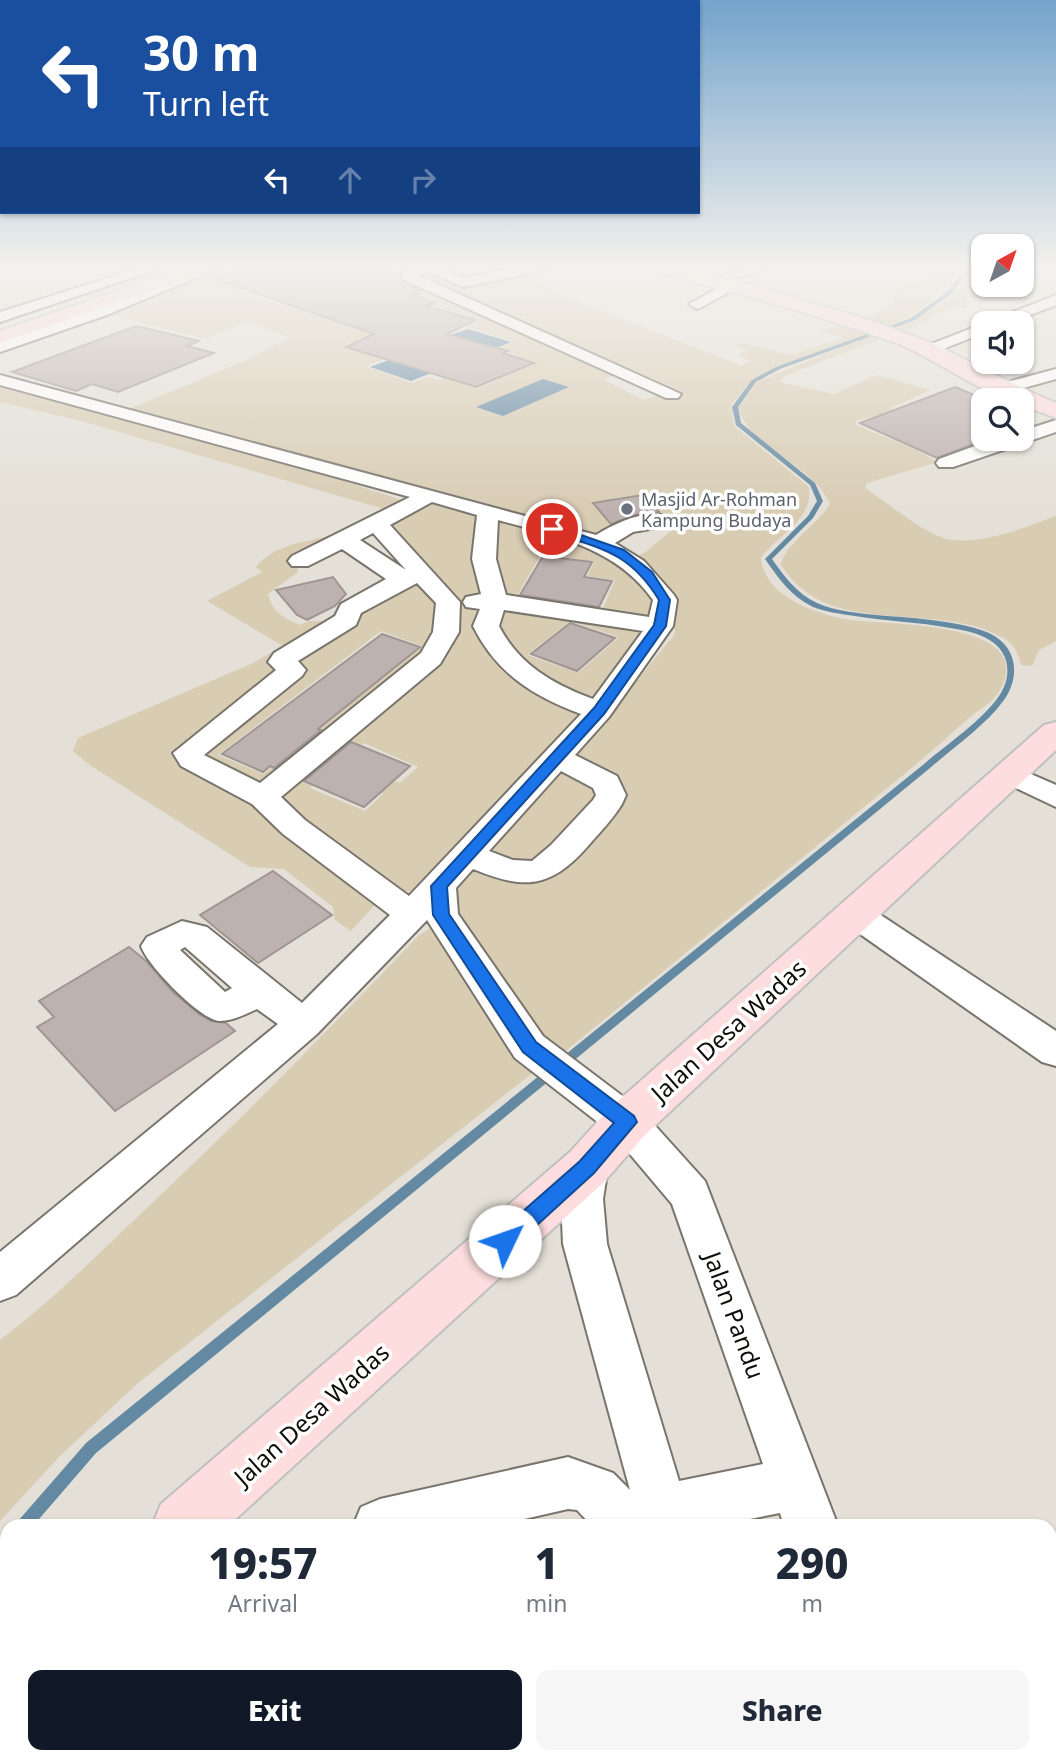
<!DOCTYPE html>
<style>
:root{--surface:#fff;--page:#f6f6f7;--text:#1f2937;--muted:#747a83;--accent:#111827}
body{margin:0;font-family:"Noto Sans",sans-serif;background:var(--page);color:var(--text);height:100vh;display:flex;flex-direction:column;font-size:26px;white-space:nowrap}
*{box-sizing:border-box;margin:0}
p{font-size:23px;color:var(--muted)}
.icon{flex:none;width:38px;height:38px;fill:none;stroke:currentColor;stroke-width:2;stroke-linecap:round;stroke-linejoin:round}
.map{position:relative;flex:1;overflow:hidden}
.details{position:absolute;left:0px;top:1519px;width:1057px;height:245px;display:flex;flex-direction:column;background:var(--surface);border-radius:21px 21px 0 0;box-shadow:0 2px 5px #0004}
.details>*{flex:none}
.guide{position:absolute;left:0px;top:0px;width:700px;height:214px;box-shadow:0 2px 5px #0004;background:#1a4fa0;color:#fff;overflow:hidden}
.needle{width:46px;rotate:40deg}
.tools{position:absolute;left:971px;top:234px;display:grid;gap:14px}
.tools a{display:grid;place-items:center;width:63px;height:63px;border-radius:14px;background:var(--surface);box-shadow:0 2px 5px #0004;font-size:35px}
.pin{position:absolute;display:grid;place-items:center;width:60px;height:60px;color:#fff;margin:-30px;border:4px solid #fff;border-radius:50%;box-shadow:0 2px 7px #0007}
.me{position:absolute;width:77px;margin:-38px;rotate:48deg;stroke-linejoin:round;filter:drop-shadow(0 0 5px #0008)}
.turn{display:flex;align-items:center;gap:24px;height:147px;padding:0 28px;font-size:32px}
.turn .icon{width:91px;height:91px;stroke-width:2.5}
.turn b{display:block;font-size:49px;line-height:60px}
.lanes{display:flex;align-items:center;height:66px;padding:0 28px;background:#0003;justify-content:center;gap:35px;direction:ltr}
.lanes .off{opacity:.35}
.eta{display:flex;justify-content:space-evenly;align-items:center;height:119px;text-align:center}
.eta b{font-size:42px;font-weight:800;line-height:49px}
.cta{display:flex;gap:14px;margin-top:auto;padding:14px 28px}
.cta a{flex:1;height:80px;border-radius:14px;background:var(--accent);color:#fff;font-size:28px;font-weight:800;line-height:80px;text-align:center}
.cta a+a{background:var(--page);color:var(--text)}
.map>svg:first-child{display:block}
.green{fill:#d8ccb3;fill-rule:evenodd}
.water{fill:#6489a3}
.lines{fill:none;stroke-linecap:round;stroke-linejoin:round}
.stream{fill:#6489a3;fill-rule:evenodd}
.building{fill:#bdb2af;stroke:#9f9592;stroke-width:2}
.minor-casing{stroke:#79756d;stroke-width:4}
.major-casing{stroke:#c1c0c0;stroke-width:4}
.minor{fill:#fff;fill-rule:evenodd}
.major{fill:#fdddde;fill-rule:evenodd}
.route{fill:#1a73e8;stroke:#114b97;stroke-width:2}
.worship-dot{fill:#6b7280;stroke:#fff;stroke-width:2.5}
.labels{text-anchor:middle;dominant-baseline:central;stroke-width:7;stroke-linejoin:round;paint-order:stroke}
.far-worship-label{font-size:18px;fill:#5b616d;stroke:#fff;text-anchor:start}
.near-street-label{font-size:24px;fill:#0f0e0b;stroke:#fff}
</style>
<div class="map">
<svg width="1056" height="1764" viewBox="0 0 1056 1764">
<rect width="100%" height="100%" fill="#e4e0d7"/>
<g class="green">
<path d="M238,265H247L227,274L245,283L231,288L280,305L296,301L347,325L415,348L365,366L412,383L428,377L438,380L443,378L477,389L499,379L477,372L493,367L512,373L536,364L499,348L513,341L463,325L476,320L427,306L436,303L415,296L421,294L417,292L426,290L620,373L603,379L642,400L664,394L676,397L683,392L452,289L443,290L412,276L423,268L462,284L558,265H573L520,275L587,305L742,366L750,361L738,355L746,350L734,345L741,343L792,355L844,337L821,331L842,324L871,332L778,367L753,380L731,405L734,426L809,487C813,521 779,533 761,558C764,595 811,612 844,619C880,626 1045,618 998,693C992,703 978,710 970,717C941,743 911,769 881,793C773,882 665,970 557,1058L448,905L447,885L470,862L514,875L617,805L576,755L675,634C674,596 667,579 636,557L647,551L674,528V522L663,517L643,495L594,502L612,525L593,535L486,503L127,410L247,360L289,337L246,321L206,339L110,315Z"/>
<path d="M963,265C944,289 915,321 883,326C877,327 868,323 862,321L892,304L899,286L944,276L903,266Z"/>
<path d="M981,265H983L984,285H998L967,299V308C961,308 956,307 950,309C931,315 911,337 889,329C928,317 956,298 981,265Z"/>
<path d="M872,334L883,338L782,377L780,382L834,394L877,375L930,390L891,408L897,412C883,419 871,416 856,421V425L914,449L938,462L867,483L865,488C887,502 927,537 952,540C988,543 1023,528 1056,516V641L1039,650L1032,666L1021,665C1018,654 1015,645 1005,639C955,608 875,626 821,601C803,592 792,581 781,565C784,545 818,524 830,504C812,462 752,451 738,408L757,382Z"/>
<path d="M0,387L325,475L411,503L290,563L297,567L298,572L268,594C272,611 284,619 300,625L309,621H334L284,670L183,747L380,899L351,931L335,920L333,907L284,869L250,867L88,764L73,751L78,738L251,664L283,646L207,601L262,572L256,567C272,547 296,544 319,538C340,534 367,519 384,509L85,422L0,402Z"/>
<path d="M427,500L484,513L492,600L449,601L382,523Z"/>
<path d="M492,515L604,549L660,601L656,623L499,599ZM541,554L594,562L587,576L615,580L603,608L517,596Z"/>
<path d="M418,576L443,602L439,641L263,794L194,750L287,660L354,614ZM381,631L422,646L263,774L218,755Z"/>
<path d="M490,604L480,626L589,713L418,892C385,896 307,822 281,799L282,793L442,657L453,605ZM364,743L418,767L400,783L383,776L370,788L383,794L365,811L310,788Z"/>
<path d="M499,604L654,627L596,707L550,689L495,640ZM570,621L619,637L578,673L527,655Z"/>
<path d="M560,763L604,791L540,867L472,855Z"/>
<path d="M432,927L535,1071L138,1383L59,1457L0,1521V1340C53,1300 99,1253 147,1208C240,1120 330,1029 418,936Z"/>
</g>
<g class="water">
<path d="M468,329L511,342L486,352L442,338Z"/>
<path d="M402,355L444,368L411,381L370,367Z"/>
<path d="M543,379L569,387L503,416L476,407Z"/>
</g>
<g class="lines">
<g class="stream">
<path d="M969,265H973L951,294L915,320L780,369L756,382L738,407L741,423L815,483L823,501L813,518L772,559C784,576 797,594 817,603C830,609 844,611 858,613C897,618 953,618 989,633C1017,646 1021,676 1004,700C985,726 955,746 930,768L96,1453L33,1526H15L18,1521L86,1443L924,764C947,744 982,721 999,696C1013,675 1010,650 986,638C975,632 962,630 950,628C919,622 886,621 855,616C841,614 826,612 813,607C792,597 778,578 765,559L808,516L817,501L810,485L736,425L732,407L752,380L776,367L911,318L947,292Z"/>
<path d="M7,1536V1555L0,1559V1540Z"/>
</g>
</g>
<g class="building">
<path d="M251,265H382L400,276L403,282L419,290L413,292L419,294L413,296L435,303L425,306L475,320L447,334L508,351L503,353L534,363L476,387L346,347L374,334L215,279Z"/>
<path d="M136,326L199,341L187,346L214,353L118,392L92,384L76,391L12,372Z"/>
<path d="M955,387L988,401H984L986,439L937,458L860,423Z"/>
<path d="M643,495L659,512L638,514L611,524L593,503Z"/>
<path d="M543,556L592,562L584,577L612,581L599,607L520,595Z"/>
<path d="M333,577L346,594L335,606L307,620L297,615L276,590Z"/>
<path d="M570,623L615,638L577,671L531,654Z"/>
<path d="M382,634L420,647L318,729L321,730L274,768L270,766L263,772L222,754Z"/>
<path d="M351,742L410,766L364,807L304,781Z"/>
<path d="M273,871L332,915L258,963L200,915Z"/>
<path d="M129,947L146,961L173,992L199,1014L211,1021L226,1023L235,1031L115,1111L37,1027L54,1017L39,1001Z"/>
</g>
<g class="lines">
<g class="minor-casing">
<g id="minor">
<path d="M150,265H170L0,322V312Z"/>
<path d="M208,265H227L107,315L0,352V341Z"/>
<path d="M416,265H442L440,268L464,278L531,265H557L550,269L463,287L427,271L417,275L681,394L678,398H666L404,280L402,277L406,267Z"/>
<path d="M758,265H780L715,284L708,280Z"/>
<path d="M731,281L738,285L736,288L702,307L697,309L689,304Z"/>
<path d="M1056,295V305L1007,324H984V333L935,352L929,353L921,348Z"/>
<path d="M1056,369V379L1002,394L993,389L996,385Z"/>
<path d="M0,375L596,535C616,523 642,510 666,516L669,521L666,526L633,532L615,543L644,561L674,595L677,600L673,626L609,717L575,755L617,776L626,795L622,804C613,819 600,832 588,846C550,889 525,890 473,869L456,888L458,914L543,1036L641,1110L705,1181L838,1526H784L780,1513L714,1526H592L577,1510L568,1509L494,1526H353L361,1507L380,1499L568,1457L613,1473L630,1490L563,1244L561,1199L566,1167L572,1154L587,1149L602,1154L608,1167L603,1199L607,1244L679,1481L763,1464L672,1204L613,1134L515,1058L427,920L317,1034L16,1295L0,1301V1252L278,1024L257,1009C245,1014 233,1021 220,1021C201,1021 146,964 141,946L147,937L182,921L207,927L302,1003L390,915L283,834L252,804L181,766L173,753L276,670L268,662L274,653L335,616L341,604L386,579L342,549L308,566H292L288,561L292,556L410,497L0,385ZM432,502L477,515L472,559L481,594L466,597L463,602L466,607L480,609L473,626C496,673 533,696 581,714L409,896L305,820L281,797L440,664L459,632L460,602L390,525ZM498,520C556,536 617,548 653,600L649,617L506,595L496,559ZM373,533L406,570L360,540ZM417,583L436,603L433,632L421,653L260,783L204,755L302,676L306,670L298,661L356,625L361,613ZM504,610L643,631L593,699C553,684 519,665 499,626ZM561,771L593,788L596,795L593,800L551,845L532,861L513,860L489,851ZM185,947L232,988L225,992L180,950Z"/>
<path d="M1056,420V432L953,467H939L936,463L939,459L994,439H1022V431Z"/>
<path d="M1008,764L1056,785V807L997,779L993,773L997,767Z"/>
<path d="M855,902L867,906L1056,1031V1066L1042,1062L843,922L838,914L843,906Z"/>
<path d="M7,1727V1757H37L34,1764H0V1730Z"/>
<path d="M570,1757H763L765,1764H567Z"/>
<path d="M865,1757H925L927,1764H867Z"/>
</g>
</g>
<g class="major-casing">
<g id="major">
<path d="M192,265H215L213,269L0,343V331Z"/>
<path d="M641,265H673L697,269C768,291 842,309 911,335C961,354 1006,383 1056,403V418L1022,405V401C990,401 931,355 896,343C814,313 728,290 643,269Z"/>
<path d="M1056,722V750L644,1136L604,1182L228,1526H152L161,1504L570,1152L610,1108L1044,725Z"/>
<path d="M7,1642V1712L0,1714V1645Z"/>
</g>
</g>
<use href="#minor" class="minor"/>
<use href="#major" class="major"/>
</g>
<linearGradient id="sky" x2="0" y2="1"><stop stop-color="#73a3cc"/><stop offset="0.52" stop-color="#f3f1ed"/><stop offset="1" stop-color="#f3f1ed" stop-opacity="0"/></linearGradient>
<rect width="1056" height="512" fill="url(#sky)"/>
<path class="route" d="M552,525L624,550L652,572L670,600L666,626L604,714L447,887L449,914L536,1042L634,1116L637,1122L594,1173L512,1248L505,1251L497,1248L494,1241L497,1234L580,1161L614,1123L523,1052L433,915L431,886L594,708L654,625L659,600C629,551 599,548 548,531V526Z"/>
<circle class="worship-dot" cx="627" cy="509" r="7"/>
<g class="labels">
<g class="far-worship-label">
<text x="641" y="499">Masjid Ar-Rohman<tspan x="641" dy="21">Kampung Budaya</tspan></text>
</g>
<g class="near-street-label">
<text transform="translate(728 1030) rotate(-42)">Jalan Desa Wadas</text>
<text transform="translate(735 1315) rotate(70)">Jalan Pandu</text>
<text transform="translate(311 1414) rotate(-42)">Jalan Desa Wadas</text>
</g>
</g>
</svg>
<div class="tools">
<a><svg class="needle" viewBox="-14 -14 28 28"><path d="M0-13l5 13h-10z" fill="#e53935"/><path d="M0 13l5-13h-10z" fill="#747a83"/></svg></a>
<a><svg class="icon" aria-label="sound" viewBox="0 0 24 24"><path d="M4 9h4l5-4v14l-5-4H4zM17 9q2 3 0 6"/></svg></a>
<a><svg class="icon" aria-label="search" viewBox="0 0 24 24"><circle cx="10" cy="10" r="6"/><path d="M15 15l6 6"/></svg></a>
</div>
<div class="pin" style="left:552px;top:529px;background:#d93025"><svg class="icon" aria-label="arrive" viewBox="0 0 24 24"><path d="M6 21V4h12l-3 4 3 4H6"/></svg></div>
<svg class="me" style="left:505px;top:1241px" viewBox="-20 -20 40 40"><circle r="19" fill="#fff"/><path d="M0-13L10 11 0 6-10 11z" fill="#1a73e8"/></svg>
<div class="guide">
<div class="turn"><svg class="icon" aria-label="left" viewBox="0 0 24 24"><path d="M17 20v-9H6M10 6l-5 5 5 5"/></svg><div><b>30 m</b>Turn left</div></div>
<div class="lanes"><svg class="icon" aria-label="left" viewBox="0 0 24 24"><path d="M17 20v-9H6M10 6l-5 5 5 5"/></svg><svg class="icon off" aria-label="ahead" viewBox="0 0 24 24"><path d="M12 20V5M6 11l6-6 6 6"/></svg><svg class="icon off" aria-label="right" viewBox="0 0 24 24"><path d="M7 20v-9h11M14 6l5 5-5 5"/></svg></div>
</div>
<section class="details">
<div class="eta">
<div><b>19:57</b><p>Arrival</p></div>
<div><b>1</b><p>min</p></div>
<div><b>290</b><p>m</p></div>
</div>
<div class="cta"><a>Exit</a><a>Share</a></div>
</section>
</div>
